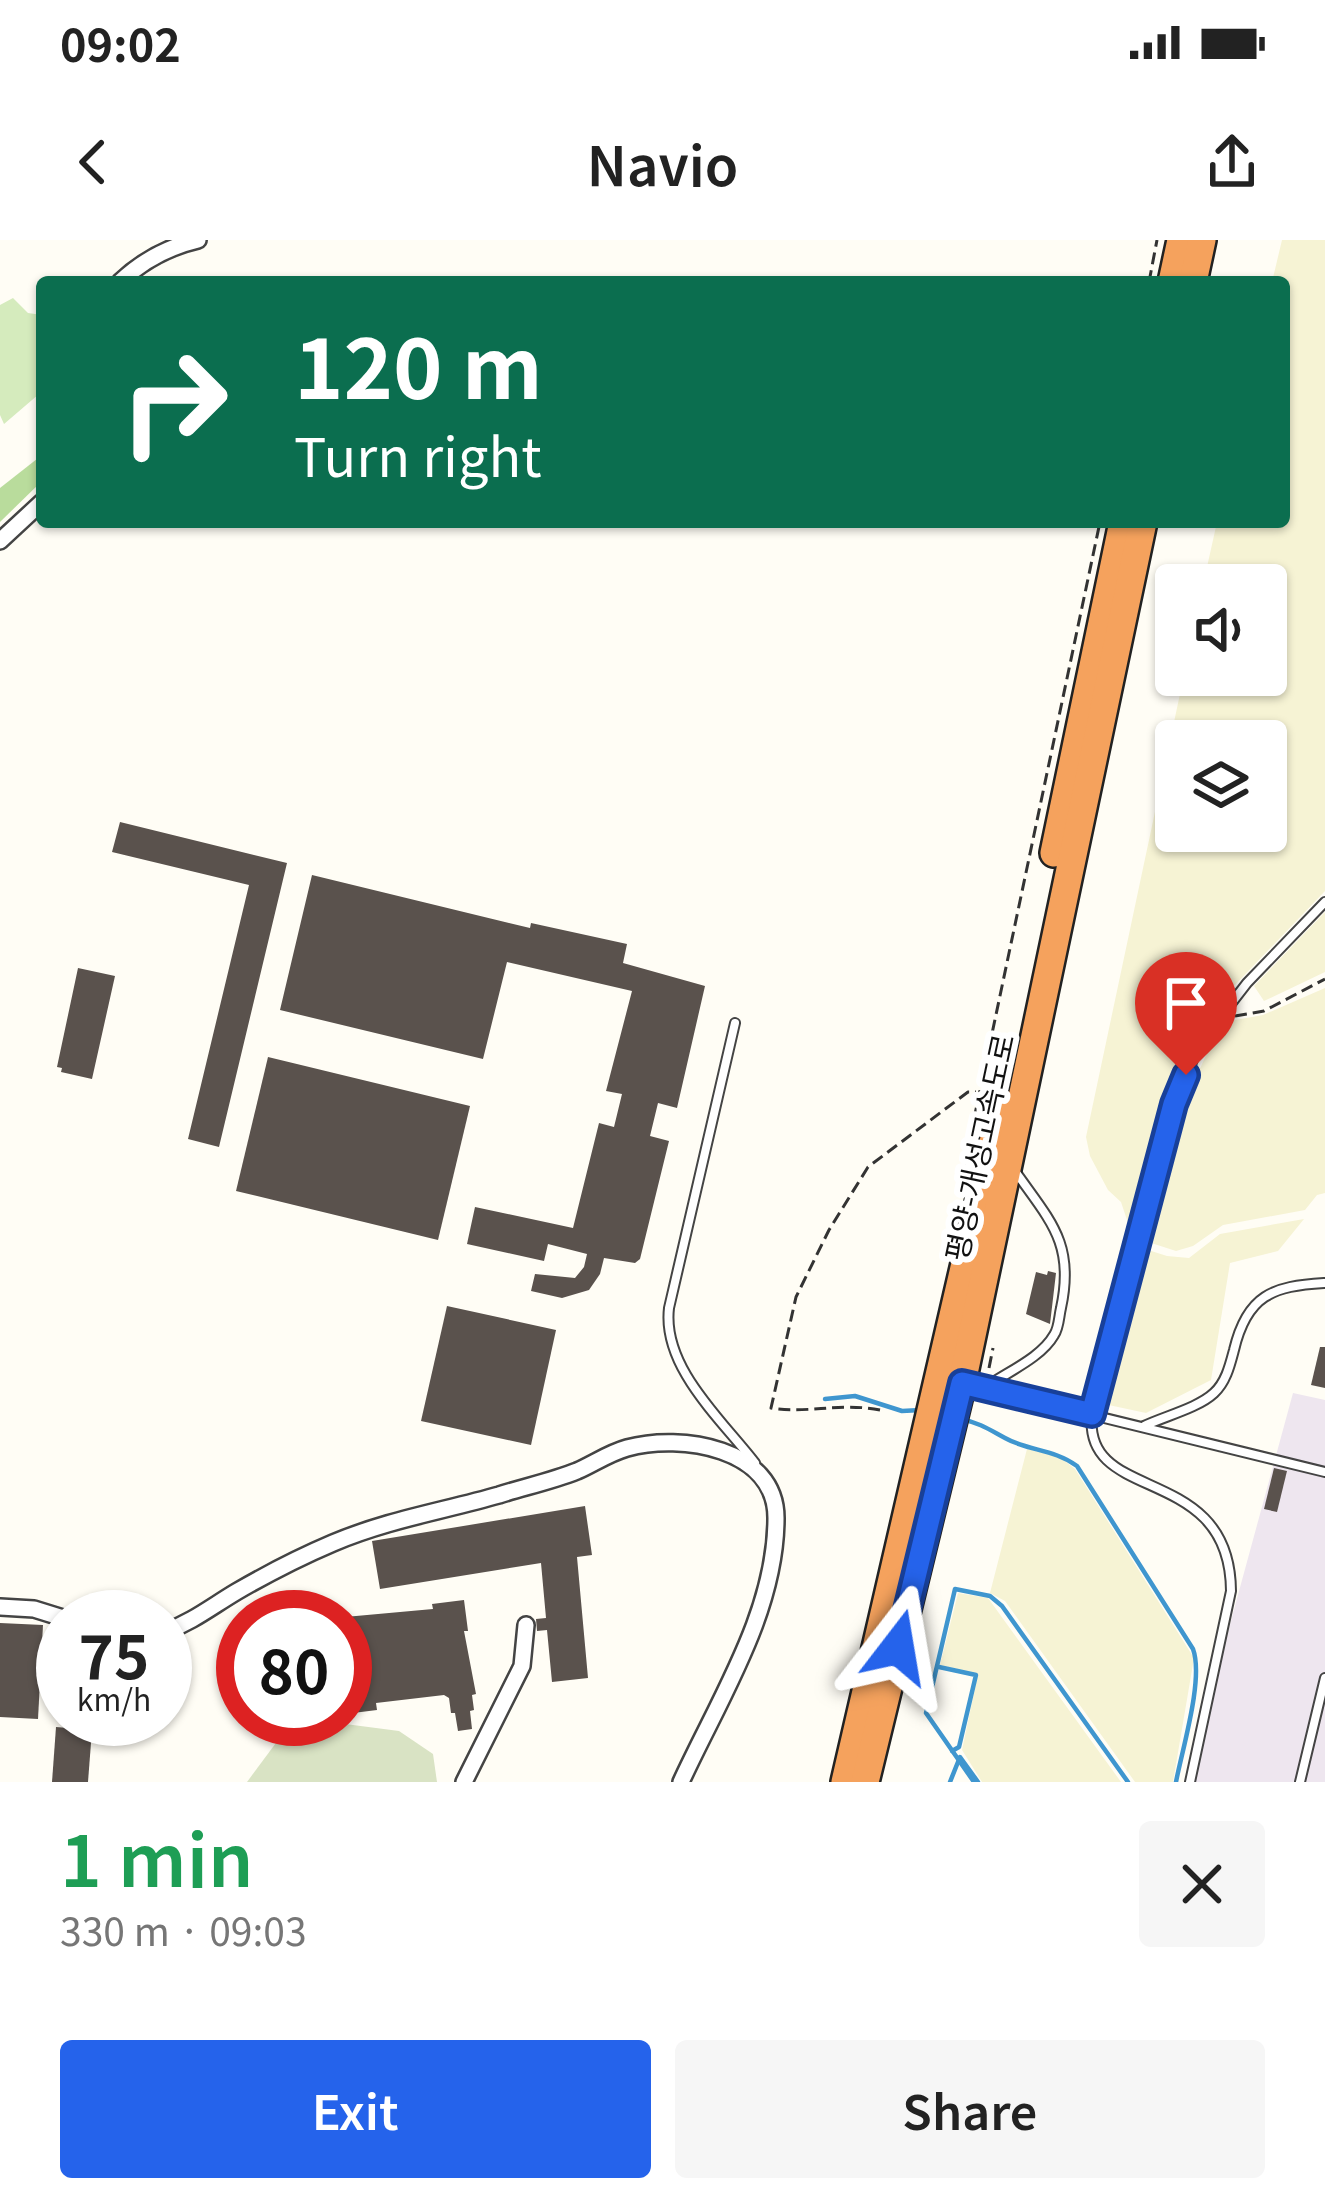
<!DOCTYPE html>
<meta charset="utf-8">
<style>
:root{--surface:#fff;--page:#f6f6f6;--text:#222;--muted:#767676;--accent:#2563eb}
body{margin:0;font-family:Georgia,"Noto Sans KR",serif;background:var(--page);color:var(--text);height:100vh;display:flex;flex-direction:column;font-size:45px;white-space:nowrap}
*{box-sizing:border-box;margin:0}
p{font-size:39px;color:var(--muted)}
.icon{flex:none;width:66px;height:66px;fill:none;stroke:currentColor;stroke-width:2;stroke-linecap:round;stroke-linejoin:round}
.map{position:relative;height:1542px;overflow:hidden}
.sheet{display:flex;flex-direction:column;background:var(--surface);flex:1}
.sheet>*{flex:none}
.banner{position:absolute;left:36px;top:36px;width:1254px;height:252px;border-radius:12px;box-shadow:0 3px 9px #0004;background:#0b6e4f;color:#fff;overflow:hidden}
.fabs{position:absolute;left:1155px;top:324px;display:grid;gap:24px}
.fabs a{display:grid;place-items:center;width:132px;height:132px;border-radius:12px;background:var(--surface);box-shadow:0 3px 9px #0004;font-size:60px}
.speed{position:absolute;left:36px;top:1350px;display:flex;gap:24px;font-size:60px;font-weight:700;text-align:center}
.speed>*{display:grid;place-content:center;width:156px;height:156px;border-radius:50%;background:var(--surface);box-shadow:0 3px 9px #0004;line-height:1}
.speed small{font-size:30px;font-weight:400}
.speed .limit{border:18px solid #d22;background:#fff;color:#111}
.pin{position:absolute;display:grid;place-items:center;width:102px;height:102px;color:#fff;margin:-123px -51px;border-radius:50% 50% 50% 0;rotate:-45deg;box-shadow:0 0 12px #0007}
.pin .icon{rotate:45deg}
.me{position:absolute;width:132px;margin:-66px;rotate:14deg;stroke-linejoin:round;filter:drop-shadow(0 0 9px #0008)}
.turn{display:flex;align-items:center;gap:42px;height:252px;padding:0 60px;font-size:54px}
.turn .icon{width:156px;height:156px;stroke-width:2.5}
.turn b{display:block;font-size:84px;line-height:102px}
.round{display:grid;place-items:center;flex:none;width:126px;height:126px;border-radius:12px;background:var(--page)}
.overview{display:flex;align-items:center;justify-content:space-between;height:204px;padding:0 60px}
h1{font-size:72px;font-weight:600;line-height:90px;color:#1e9e55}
.button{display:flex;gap:24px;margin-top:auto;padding:24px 60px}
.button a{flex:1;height:138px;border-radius:12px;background:var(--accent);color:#fff;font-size:48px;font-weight:600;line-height:138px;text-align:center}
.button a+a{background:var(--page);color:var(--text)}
.status{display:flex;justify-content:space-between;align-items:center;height:84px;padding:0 60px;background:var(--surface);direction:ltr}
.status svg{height:33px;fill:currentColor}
header{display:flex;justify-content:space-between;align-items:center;height:156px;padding:0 60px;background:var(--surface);font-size:54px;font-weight:600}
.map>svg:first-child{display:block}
.industrial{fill:#eee6ef}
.farmland{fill:#f6f3d4;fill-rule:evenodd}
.green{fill:#d5ebbd}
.forest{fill:#b9dc9c}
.cemetery{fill:#d9e3c4}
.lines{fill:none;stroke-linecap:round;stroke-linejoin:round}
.stream{stroke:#3f96cf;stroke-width:4.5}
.building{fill:#5a524d}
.lane-casing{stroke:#444;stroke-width:12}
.street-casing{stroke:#444;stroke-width:20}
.highway-casing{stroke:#222;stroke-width:32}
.path{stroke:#333;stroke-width:3;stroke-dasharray:12 6;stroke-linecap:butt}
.lane{stroke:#fff;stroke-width:8}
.street{stroke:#fff;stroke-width:15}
.highway{stroke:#f5a25d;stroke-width:27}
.route-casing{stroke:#184099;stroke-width:30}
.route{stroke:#2563eb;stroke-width:21}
.labels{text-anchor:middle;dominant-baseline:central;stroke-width:12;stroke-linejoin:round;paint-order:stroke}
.street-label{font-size:30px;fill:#111;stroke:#fff}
</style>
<div class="status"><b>09:02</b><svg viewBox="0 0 49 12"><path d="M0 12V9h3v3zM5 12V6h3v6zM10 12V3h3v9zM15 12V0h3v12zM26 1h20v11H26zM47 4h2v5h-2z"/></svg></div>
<header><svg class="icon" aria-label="back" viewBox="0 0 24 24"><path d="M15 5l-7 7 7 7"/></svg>Navio<svg class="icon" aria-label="share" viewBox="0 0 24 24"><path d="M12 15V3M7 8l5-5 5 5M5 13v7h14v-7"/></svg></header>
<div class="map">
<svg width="1325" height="1542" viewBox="0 0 1325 1542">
<rect width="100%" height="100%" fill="#fffdf5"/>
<path class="industrial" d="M1293,1153L1325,1160V1542H1187Z"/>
<g class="farmland">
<path d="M1282,0H1325V651L1212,769L1182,817L1166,857L1132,995L1121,962L1108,950L1090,916L1086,897L1184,435H1266V345H1203L1217,282H1284V42H1272ZM1266,501V591H1176V501Z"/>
<path d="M1325,672V732L1264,761L1254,746Z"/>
<path d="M1325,748V953L1317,955L1305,970L1223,985L1193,1006L1176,1011L1145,1001L1175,882L1216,794L1224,782L1263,775Z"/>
<path d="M1304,979L1278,1011L1230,1023L1211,1140L1146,1173L1104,1164L1145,1009L1167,1016L1189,1018L1220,994Z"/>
<path d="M1027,1209L1060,1217L1075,1229L1194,1418L1173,1542H1135L1005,1361L990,1353Z"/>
<path d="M958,1353L988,1358L1121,1542H982L962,1510L978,1434L940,1425Z"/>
</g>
<path class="green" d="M13,58L28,73L42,75V156L39,154L4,184L0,175V65Z"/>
<path class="forest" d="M42,215V241L0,282V248Z"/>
<path class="cemetery" d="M330,1482L399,1491L433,1514L437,1542H247L290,1484Z"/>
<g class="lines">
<g class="stream">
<path d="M825,1159L855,1156L902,1171L921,1170"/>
<path d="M961,1179C980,1183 990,1190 1005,1198C1028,1211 1054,1209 1077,1226L1193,1409C1204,1439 1182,1510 1176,1542"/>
<path d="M939,1427L976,1435L959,1507L952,1511"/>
<path d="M950,1542L960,1517L978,1542"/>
<path d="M974,1542L926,1473L955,1349L990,1356L1002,1366L1128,1542"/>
</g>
</g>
<g class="building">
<path d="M120,582L287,623L219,907L188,899L249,645L112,612Z"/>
<path d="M312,635L530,688L531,683L627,704L623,723L705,746L677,868L658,863L650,896L669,901L640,1019L635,1023L604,1018L600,1034L589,1050L562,1058L531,1051L535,1034L575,1038L584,1027L587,1014L548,1004L544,1021L467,1004L475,967L573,988L599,883L614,887L622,854L606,851L632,751L507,722L483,819L280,770Z"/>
<path d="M78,728L115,736L92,839L61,832L62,828L57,827Z"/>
<path d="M268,817L470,866L438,1000L236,951Z"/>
<path d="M1048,1031L1056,1033L1050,1084L1026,1074L1036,1032L1047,1035Z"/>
<path d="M447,1066L556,1090L531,1205L421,1181Z"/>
<path d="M1320,1107H1325V1148L1311,1145Z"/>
<path d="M1274,1228L1287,1231L1277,1272L1264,1269Z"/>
<path d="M585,1266L592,1315L577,1317L588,1438L552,1442L547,1390L537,1391L536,1379L546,1378L541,1323L380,1349L372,1301Z"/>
<path d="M464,1360L468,1391H464L476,1454L472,1455L474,1470L470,1471L472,1489L458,1491L455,1473H451L449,1458L444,1455L376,1463L377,1470L345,1474V1377L433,1369L432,1364Z"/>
<path d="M0,1383L43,1385L38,1479L0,1477Z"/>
<path d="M56,1487L92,1490L88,1542H52Z"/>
</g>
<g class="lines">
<g class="lane-casing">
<g id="lane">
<path d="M735,783L669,1068C662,1127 721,1179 755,1223"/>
<path d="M970,1145L1325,1232"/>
<path d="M986,1147C1007,1132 1041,1118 1054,1095C1059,1088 1059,1076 1061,1068C1075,1003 1050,981 1015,931"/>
<path d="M1144,1186C1165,1176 1198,1168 1214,1153C1226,1142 1230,1125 1234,1110C1247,1055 1273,1046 1324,1043"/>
<path d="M1190,1542L1231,1351C1230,1221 1082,1266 1092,1174L1175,864L1199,805L1247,743L1325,662"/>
<path d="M1300,1542L1325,1438"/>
</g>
</g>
<g class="street-casing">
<g id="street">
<path d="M120,42C142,21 168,7 198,0"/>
<path d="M0,301L42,262"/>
<path d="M0,1367L34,1369L63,1378"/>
<path d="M165,1392C192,1382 211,1367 236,1352C267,1334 300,1317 333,1303C387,1280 443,1271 499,1255C524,1247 552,1241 577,1231C593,1224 609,1213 627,1208C681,1193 776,1208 776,1278C776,1372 719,1459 681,1542"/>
<path d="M464,1542L522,1426L526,1385"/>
</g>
</g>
<g class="highway-casing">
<g id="highway">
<path d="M1172,42L1181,0"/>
<path d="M1193,42L1202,0"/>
<path d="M1054,613L1123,282"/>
<path d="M845,1542L1001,868"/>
<path d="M865,1542L962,1143L1143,282"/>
</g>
</g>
<g class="path">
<path d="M1149,42L1157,0"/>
<path d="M1235,776L1264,771L1325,739"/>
<path d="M959,950L1100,282"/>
<path d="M989,1128L993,1108"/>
<path d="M880,1170C838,1162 811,1174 771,1168L796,1057L829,990L868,927L968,852H976"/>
</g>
<use href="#lane" class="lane"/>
<use href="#street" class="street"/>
<use href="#highway" class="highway"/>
</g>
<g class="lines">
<g class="route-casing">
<path id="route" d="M898,1407L962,1143L1092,1174L1174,864L1186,835"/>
</g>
<use href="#route" class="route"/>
</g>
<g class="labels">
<g class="street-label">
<text transform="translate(978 907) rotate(-78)">평양-개성고속도로</text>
</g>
</g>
</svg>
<div class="fabs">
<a><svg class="icon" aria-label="sound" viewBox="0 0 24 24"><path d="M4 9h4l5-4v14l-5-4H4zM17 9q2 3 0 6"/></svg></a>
<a><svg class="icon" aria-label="layers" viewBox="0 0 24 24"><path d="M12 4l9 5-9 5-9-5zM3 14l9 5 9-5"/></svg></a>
</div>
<div class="speed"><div>75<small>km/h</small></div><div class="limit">80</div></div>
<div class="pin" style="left:1186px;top:835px;background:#d93025"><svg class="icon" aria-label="arrive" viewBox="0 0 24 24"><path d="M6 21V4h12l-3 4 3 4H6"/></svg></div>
<svg class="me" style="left:898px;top:1407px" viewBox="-20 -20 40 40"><path d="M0-17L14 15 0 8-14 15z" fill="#2563eb" stroke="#fff" stroke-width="4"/></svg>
<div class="banner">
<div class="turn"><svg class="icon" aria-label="right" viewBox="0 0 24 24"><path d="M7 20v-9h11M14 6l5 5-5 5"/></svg><div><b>120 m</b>Turn right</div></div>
</div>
</div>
<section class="sheet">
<div class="overview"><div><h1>1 min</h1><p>330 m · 09:03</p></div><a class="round"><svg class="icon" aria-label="close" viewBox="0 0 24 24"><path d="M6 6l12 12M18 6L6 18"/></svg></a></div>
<div class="button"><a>Exit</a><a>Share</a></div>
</section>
